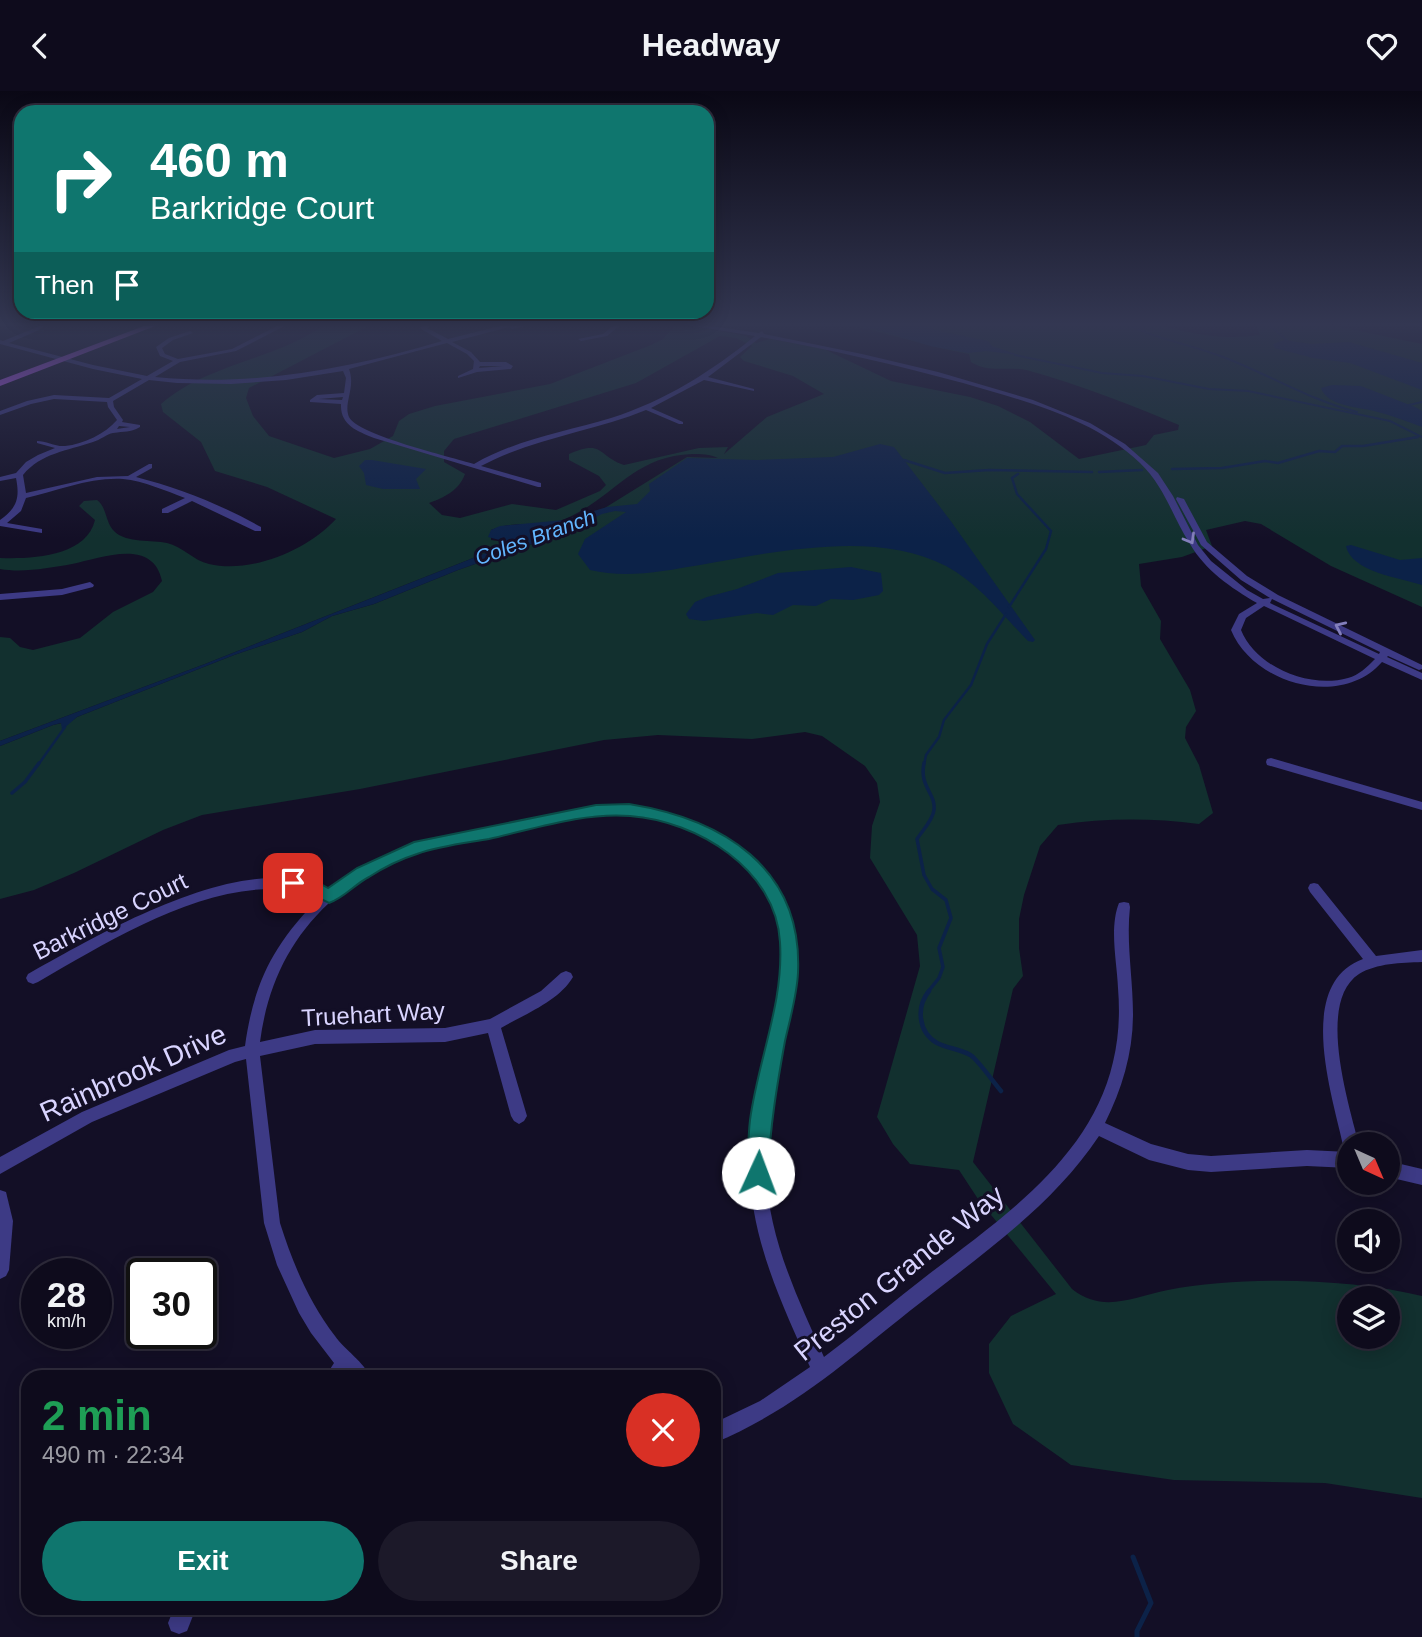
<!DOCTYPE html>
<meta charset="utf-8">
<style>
:root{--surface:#0e0b1c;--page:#1c1929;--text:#f1f3f6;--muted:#9b9ba3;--line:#2e2b3b;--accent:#0f766e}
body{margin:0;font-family:Helvetica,sans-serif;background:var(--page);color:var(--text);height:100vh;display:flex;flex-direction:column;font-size:26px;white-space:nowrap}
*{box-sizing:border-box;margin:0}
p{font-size:23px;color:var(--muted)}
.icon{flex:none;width:38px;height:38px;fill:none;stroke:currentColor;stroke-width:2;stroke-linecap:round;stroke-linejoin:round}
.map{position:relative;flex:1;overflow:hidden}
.details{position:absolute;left:21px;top:1279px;width:700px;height:245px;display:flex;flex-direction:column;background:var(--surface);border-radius:21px;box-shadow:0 4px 18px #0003,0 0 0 2px var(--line)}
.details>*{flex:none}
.top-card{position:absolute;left:14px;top:14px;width:700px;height:214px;border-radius:21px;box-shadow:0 4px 18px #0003,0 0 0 2px var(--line);background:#0f766e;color:#fff;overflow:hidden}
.needle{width:46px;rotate:136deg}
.buttons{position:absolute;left:1337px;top:1041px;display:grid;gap:14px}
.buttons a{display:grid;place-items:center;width:63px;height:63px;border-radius:50%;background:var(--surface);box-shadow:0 4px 18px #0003,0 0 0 2px var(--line);font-size:35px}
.speed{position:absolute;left:21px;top:1167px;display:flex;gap:14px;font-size:35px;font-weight:700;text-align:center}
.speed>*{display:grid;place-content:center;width:91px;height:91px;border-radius:50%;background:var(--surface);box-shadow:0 4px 18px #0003,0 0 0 2px var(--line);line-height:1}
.speed small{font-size:18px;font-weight:400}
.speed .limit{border:4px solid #111;border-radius:10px;background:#fff;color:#111}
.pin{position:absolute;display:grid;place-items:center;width:60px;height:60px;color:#fff;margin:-30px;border-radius:14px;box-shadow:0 4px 10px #0006}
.me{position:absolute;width:77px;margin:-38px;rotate:2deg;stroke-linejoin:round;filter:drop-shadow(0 0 5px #0008)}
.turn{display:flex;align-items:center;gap:24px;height:147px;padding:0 21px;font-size:32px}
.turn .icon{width:91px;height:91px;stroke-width:2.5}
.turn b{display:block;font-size:49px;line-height:60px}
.then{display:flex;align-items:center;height:66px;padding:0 21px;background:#0003;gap:14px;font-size:26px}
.round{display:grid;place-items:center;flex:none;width:74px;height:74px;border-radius:37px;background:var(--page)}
.summary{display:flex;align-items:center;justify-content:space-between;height:119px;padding:0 21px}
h1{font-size:42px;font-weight:700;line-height:52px;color:#1e9e55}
.action{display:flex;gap:14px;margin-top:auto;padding:14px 21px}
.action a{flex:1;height:80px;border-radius:42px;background:var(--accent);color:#fff;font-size:28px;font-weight:700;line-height:80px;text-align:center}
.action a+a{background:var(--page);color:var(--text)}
header{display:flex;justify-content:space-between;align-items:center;height:91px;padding:0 21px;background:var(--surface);font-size:32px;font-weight:700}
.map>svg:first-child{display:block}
.green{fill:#12302f;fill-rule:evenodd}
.water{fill:#0c2248}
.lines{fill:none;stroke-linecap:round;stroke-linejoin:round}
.stream-far4{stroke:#0c2248;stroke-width:2}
.stream-far3{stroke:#0c2248;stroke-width:2.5}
.stream-far2{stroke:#0c2248;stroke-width:3.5}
.stream-far1{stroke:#0c2248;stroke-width:4.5}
.stream{stroke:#0c2248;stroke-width:5}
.street{fill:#3d3a85;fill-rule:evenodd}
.primary{fill:#c25bff;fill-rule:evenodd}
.oneway{stroke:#837fbc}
.route{fill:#0f766e;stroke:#0a4d48;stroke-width:2}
.labels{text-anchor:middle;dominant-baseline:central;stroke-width:6;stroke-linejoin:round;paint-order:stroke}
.far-water-label{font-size:21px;font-style:italic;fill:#62b6ff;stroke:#130f26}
.street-label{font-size:24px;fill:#d9d4ff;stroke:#130f26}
.near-street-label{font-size:28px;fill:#d9d4ff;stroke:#130f26}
</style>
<header><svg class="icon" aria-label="back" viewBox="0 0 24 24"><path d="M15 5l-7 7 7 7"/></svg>Headway<svg class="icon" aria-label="heart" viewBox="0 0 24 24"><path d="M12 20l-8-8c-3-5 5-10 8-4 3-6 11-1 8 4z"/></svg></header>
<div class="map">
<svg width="1422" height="1546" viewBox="0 0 1422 1546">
<rect width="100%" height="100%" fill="#130f26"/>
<path class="green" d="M327,232H374L249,297L246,307L253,325L269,345L334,367L370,358L393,345L399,330L409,323L435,315L550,293L651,254L663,248L677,232L746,245L756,252L770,248L824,258L891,290L970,306L998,315L1030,331L1079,368L1146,354L1154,344L1178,339L1179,334C1131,314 1080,294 1030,280C1010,274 989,283 971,271L969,263C925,255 882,240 838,232H1156C1190,244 1224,249 1260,244L1255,232H1321L1422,253V516L1331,475L1261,433L1245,430L1206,439L1212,455L1182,466L1139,473L1141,495L1161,530L1160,548L1190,599L1196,620L1186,636L1185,647L1199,674L1213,722L1199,733C1151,727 1106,727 1058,734L1040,755L1024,804L1019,828V857L1023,885L1013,898L973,1071L1072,1198C1104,1223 1132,1206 1168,1199C1243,1185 1347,1187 1422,1205V1407L1325,1392L1174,1389L1071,1374L1013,1333L989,1282V1253L1011,1225L1056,1203L978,1108L959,1079L910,1073L893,1053L877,1026L920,875L917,844L870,767L872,735L880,711L877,692L865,675L822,645L805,641L752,648L658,644L604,649L360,698L202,724L163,739L74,782L34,799L0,808V655L53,634L62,632V637L77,626L234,564L302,541L332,525L374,513L458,479L566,441L687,366L718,367C710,363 701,363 692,363C633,365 614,407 565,428C542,438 514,428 491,439V449L511,452L205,573L0,650V546L10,547L20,556L33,559L80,547L113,521L153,501L162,490C153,446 101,467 72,473C49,477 23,482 0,478V467C32,468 86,466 95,429L79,415L84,410L97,409C107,416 105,432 115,441C127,452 152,449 167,452C182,455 194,470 209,473C251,483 308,459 336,428L267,396L215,380L201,351L163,321L161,313C208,272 277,269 327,232ZM720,245L736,247L752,255L740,266L744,270L793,285L824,303L767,326L724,363L728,356L699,357L624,374C597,365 604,348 569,363V369L599,385L606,394L600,400L556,419L512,413L460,427L442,424L429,412C443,407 459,400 465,383L444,371V360L454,348L636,292ZM1349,1208H1388V1246H1349Z"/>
<g class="water">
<path d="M842,232H922L935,239L988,250L992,255L1019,264L986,260L968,262L930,255L875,238Z"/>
<path d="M1284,249L1311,253L1349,251L1422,272V299L1350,272L1313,267L1275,257L1273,253Z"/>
<path d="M1332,294L1361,295L1415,316L1422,320V336C1406,330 1390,324 1374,320C1358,316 1327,315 1321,297Z"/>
<path d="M880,353L894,356L950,429L1035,549L1033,551L1028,550C1003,524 978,492 946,475C876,438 774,461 700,474C663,480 627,488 590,479L578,463L585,448L626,421L615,420L602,423L566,441L458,479L374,513L332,525L302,541L234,564L77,626L62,639L61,632L53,634L0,655V650L205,573L511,452L488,446L491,439L500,435L564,429L607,416L637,413L650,400L649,393L687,367L757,369L833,366Z"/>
<path d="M372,369L426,378L416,388L420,398H383L366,394L364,382L359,375L365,369Z"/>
<path d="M1351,454L1400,469L1422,467V494C1401,487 1351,481 1346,455Z"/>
<path d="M851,476L881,482L883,500L879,504L853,509L831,508L816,515L793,514L773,524L757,522L704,530L689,528L686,523L695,511L707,506L737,498L778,482Z"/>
</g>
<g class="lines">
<g class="stream-far4">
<path d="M1126,232C1157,249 1190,253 1223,266C1268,283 1310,309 1357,321"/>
<path d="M1267,232L1289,251"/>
<path d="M1015,264L1102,282L1143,285L1209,298L1248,300L1390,330L1422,346"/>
<path d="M1409,314L1422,311"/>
<path d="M1407,348L1418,346"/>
</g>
<g class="stream-far3">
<path d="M904,369L945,382L989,379L1092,381"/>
<path d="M1172,378L1222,377L1265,370L1278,372L1319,360L1335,361L1342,355H1363L1418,346"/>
<path d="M1099,381L1142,379"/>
<path d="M1009,516L1046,458L1051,440L1017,403L1012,387L1018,383"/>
<path d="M38,674L65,636"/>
<path d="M924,674L926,664L939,646L944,629L971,594L987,553L1006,523"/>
</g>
<g class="stream-far2">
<path d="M924,672C919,696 936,702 934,719C933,729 922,740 917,748L924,784L932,798L946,809L951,827L939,857L943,876L939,887L927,902"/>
<path d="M12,702L25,691L39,672"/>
</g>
<path class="stream-far1" d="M929,900C916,916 918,941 937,952C948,958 964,958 973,966C983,976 992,989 1001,1000"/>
<path class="stream" d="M1133,1466L1151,1512L1137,1540V1546"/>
<g class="street">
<path d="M41,232H47L39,239L9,252L93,274L147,285L173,270L160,265L156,256L169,247L190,240L193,242L173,249L162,257L165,263L178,268L232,258L283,232H290L236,260L180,271L155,286C253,296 348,278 442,250L421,238V236L428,232H435L427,237L448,248L512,232H538L512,238L509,236L452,251L471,261L480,271H506L513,275L511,278L477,281L458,287V285L473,278L474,270L467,263L447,252L349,278C356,297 343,312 349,326C358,344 451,366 474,373C517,348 565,341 611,327C665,310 712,280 755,245L674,232H690L759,242L762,240L764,243L862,263L938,281L1033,309L1090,332L1125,353L1158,382L1173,405L1198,454L1211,470L1247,499L1263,508L1270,507L1241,489L1201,454L1176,408L1177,406L1184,408L1207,451L1247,485L1278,504L1422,574V578L1419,579L1388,565L1387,566L1422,582V589L1382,571C1341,618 1253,593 1231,539L1239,523L1257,512C1231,497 1205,479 1190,453C1172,425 1165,396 1140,372C1093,327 1025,310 963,292C896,274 829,258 761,246L708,286L754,298V300L704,289L651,317L683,331V333H679L646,319C592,341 533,347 481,375L541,392V396H538L374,347C357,340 340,334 341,313L310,311V309L317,304L344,302L346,287L343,280L286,289L231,293L177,292L149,289L113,310L114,316L123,329L122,331L140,334V336C129,342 125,340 113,342C107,343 100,349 93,351C67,360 41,362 23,384L26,402L97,386L128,385L149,373H152V377L136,386C179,397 222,414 261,436V440H255L192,410L168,422H162V418L185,407C166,400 144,390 123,388C90,386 57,400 26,407L21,420L7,432L42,438V442L0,435V429C17,417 20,407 16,387L0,390V386L16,382L26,371L38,364L55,357L37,352V350C46,350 56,356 65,355C84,353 105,343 117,329L108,316L107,311L54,308L31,313L0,324V320L27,310L54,304L109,307L142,288L93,278L0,253V249L3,250L35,237ZM480,275H503L479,277ZM343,306L342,309L318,308H319ZM119,335L130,336L117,338ZM1272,508L1380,561L1379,563L1274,514L1270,512ZM1264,515L1375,568C1367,576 1359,584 1348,587C1309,598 1256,576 1241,539L1246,527Z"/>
<path d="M53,232H60L55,235Z"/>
<path d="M617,232H623L607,245L581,250L578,248L603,243Z"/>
<path d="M1407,232H1422V236L1408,233Z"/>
<path d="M90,491L94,494L93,496L62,504L0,509V503L62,498Z"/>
<path d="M1271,667L1422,711V719L1267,674L1266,671L1267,668Z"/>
<path d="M613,715C685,717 756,746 785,817C793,835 798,854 797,874C796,890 792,905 789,921C779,973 765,1025 766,1079C768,1146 797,1206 824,1266C860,1239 894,1210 929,1183C1003,1126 1091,1067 1113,971C1119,946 1120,922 1118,897C1117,871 1109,837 1119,812L1124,811L1129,812L1130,816C1126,852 1133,887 1133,923C1133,962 1122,998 1105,1032L1151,1053L1188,1063L1211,1065L1307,1059L1349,1061V1077L1307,1075L1211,1081L1188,1079L1149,1069L1099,1045C1053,1114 985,1161 920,1212C852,1265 796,1318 714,1352V1332L760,1310L810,1276C782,1213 750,1147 750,1076C750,1029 762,982 772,936C777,912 784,887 783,863C782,842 776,821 766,803C737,748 672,722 613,723C580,724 549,733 517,739C443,754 389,759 329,812C288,850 267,897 260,951L315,939L445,937L490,928L541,900L561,882L566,880L571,882L573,886C559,910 525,923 501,937L527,1025L524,1030L519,1033L514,1030L511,1025L488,942L445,951L315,953L260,965L280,1132C293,1173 309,1211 335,1245C344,1258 365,1272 370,1286H325L334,1272L311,1242L299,1222L277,1174L264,1132L246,968L235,971L92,1031L0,1083V1066L82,1021L229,959L245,955C254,890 274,853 319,807C312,804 305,801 298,799C292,798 284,798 277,798C195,796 107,851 38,891L33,893L28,891L26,887L28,883C95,845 219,774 297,789C308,791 318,796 328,799C392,750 442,746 517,730C549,724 580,716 613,715Z"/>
<path d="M1314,792L1318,793L1376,865L1422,859V871C1401,872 1377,872 1359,883C1316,911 1349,1013 1359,1054H1349V1061L1345,1060L1343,1054C1332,1003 1295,893 1363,868L1310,801L1308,797L1310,793Z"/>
<path d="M1388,1070L1422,1078V1094L1388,1086Z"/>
<path d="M0,1099L6,1101L13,1130L9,1179L6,1185L0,1188Z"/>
<path d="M174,1517H196L187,1540L179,1543L171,1540L168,1532Z"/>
</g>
<path class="primary" d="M152,232H163L0,295V289Z"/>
</g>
<defs><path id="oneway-chevron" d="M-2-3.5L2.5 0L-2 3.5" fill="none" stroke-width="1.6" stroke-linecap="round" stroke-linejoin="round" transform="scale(1.75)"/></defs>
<g class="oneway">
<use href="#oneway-chevron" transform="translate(1190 448) rotate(60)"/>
<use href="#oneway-chevron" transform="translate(1340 536) rotate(-155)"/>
</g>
<linearGradient id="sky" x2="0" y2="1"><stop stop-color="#0a0815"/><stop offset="0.52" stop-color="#333752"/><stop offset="1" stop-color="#333752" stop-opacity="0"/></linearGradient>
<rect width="1422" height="448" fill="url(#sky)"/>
<path class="route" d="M629,713C722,728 803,776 798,882C797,904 790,928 785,950C777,994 770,1036 768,1082L765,1089L758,1092L750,1089L747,1082C748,1064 748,1046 750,1029C758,969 784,911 780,851C776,778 697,730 630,725C584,721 534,738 489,748C466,752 439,755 417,763C401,768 383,777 369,786C355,793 344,807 329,812L309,802L287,797L285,792L287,788C301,783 317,790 328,797L357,777L414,751L596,714Z"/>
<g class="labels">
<g class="far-water-label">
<text transform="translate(535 446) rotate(-20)">Coles Branch</text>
</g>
<g class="street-label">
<text transform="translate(110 825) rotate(-26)">Barkridge Court</text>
<text transform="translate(373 923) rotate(-3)">Truehart Way</text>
</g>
<g class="near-street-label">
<text transform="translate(133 982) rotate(-24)">Rainbrook Drive</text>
<text transform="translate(899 1182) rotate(-39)">Preston Grande Way</text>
</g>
</g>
</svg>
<div class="buttons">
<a><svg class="needle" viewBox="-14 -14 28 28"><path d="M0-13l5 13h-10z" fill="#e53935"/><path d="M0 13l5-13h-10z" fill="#9b9ba3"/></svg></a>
<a><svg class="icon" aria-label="sound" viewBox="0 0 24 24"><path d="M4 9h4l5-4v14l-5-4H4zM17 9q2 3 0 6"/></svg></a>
<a><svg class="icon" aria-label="layers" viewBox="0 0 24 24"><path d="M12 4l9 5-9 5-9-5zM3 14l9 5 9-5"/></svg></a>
</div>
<div class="speed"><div>28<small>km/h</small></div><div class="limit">30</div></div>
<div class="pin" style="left:293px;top:792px;background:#d93025"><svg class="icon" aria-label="arrive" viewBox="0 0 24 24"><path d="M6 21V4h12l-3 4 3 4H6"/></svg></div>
<svg class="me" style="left:758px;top:1082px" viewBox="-20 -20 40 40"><circle r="19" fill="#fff"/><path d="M0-13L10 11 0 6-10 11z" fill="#0f766e"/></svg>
<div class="top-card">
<div class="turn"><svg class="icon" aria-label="right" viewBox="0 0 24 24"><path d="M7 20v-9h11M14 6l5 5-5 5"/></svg><div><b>460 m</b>Barkridge Court</div></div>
<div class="then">Then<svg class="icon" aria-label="arrive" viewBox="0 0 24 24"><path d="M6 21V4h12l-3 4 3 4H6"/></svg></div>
</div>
<section class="details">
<div class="summary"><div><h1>2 min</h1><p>490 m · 22:34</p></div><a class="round" style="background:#d93025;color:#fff"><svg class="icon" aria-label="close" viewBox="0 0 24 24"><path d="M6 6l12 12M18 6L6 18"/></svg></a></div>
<div class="action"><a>Exit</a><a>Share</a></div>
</section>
</div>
